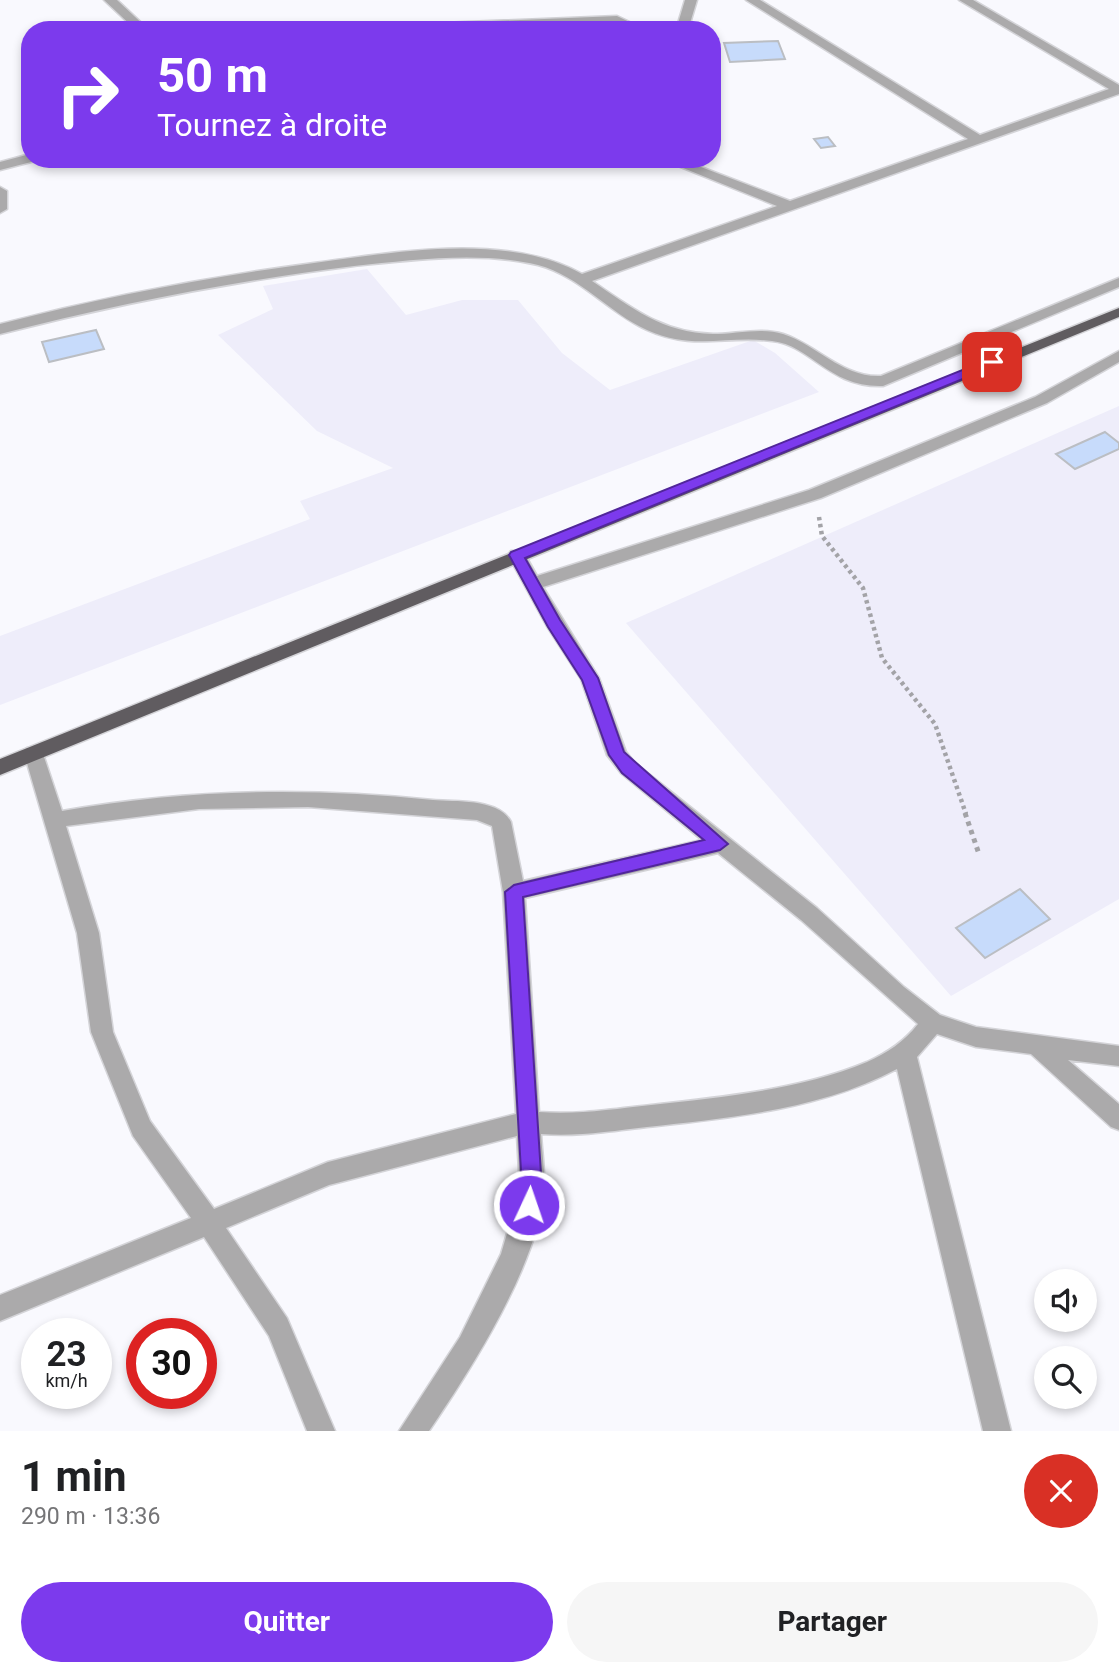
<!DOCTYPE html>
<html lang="fr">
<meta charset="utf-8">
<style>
:root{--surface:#fff;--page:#f6f6f6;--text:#202124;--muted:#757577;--accent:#7c3aed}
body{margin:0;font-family:Roboto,sans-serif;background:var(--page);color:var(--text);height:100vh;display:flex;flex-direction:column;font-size:26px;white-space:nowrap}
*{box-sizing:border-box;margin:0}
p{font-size:23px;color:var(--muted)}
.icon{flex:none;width:38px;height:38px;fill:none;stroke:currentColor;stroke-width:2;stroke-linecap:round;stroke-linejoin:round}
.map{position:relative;height:1431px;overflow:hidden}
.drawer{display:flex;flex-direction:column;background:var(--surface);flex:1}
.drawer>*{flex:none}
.guide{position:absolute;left:21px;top:21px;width:700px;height:147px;border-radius:28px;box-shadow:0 4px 10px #0003;background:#7c3aed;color:#fff;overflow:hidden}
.fabs{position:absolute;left:1034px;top:1269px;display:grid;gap:14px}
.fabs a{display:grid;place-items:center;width:63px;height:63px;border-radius:50%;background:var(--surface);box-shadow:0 4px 10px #0003;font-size:35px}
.speed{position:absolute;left:21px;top:1318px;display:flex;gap:14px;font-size:35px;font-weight:700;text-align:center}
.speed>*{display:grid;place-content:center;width:91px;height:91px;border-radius:50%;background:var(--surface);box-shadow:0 4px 10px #0003;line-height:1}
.speed small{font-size:18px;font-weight:400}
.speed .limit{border:10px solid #d22;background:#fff;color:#111}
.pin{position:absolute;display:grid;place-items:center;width:60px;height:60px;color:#fff;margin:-30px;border-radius:14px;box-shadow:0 4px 10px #0006}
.me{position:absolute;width:77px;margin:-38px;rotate:3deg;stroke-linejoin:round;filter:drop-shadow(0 0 5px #0008)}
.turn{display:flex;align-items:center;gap:24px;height:147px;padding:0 21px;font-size:32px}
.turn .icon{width:91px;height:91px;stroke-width:2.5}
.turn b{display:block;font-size:49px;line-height:60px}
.round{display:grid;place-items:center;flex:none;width:74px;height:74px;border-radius:37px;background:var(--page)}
.overview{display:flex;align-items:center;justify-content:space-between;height:119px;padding:0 21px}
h1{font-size:42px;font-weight:700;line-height:52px}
.primary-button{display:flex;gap:14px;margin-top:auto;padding:14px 21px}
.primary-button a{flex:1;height:80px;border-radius:42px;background:var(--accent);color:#fff;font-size:28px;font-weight:700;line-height:80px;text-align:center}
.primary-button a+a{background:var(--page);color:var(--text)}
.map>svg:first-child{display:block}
.built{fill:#eeedfa}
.building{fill:#c7dbfb;stroke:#bbbec3;stroke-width:2}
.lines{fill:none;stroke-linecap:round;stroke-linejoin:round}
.minor-casing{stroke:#d4d4d8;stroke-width:3}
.trunk-casing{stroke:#d4d4d8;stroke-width:3}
.path-far1{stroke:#a3a3a7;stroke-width:4.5;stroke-dasharray:3.5 3.5;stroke-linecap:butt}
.path{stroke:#a3a3a7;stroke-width:5;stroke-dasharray:4.5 4.5;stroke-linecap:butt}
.minor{fill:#abaaab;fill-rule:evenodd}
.trunk{fill:#605c60;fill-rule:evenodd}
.route{fill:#7c3aed;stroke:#51269a;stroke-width:2}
</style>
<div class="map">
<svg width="1119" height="1431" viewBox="0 0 1119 1431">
<rect width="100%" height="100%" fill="#f9f9fe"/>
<g class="built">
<path d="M367,269L406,315L462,300H518L562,353L610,390L753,340L775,353L819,392L0,705V636L310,519L300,501L393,468L317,431L218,335L273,309L263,286Z"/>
<path d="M1119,406V899L951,996L626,623Z"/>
</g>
<g class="building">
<path d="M778,41L785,59L730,62L724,43Z"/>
<path d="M828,137L835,146L821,148L814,139Z"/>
<path d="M96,330L104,349L49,362L42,342Z"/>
<path d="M1105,432L1119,443V449L1075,469L1056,454Z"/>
<path d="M1020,889L1050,919L985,958L956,928Z"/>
</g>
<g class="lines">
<g class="minor-casing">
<g id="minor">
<path d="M104,0H117L149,30H136Z"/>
<path d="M685,0H697L688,30H676Z"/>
<path d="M746,0H760L980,135L1109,89L959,0H973L1119,85V94L592,281C632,308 663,333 713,334C735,334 762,327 783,334C817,345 843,378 881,376L1119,278V287L883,386C829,388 811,345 772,341C728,335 692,351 647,330C609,313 580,276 538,265C480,251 413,260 354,266C234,281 117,304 0,334V324C104,297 208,277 314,263C396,252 507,232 582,274L777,206L661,159H680L790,201L968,139Z"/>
<path d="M617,16L646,30H630L615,24L462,30H362L368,26Z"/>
<path d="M30,154V159L35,161L0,170V162Z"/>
<path d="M0,187L7,191V209L0,213Z"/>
<path d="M1119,351V362L1047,403L821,498L543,587L599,678L626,752L635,763L817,908L904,987L940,1015L976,1027L1119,1046V1066L1068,1060L1119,1104V1130L1111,1127L1031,1054L976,1047L937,1034L917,1057L1011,1431H983L897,1069C822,1109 731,1118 647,1127C612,1131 576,1137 541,1134C542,1152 545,1171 544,1188C540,1262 470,1371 429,1431H399L460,1337L501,1254L520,1189L517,1136L329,1185L226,1228L287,1318L335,1431H307L269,1336L204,1237L0,1321V1295L191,1218L133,1136L91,1032L77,933L24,753L27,748H41L62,811C185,789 308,787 433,800C455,802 499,798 511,822L523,881L702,840L621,773L607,755L581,679L548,628L508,555L511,551H523L537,576L809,490L1035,397ZM308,807L477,820L492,826L503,892L516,1114L328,1162L214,1209L150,1121L113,1032L99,933L66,826L199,809ZM718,853L801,920L918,1024C904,1042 887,1053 867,1062C800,1090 722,1097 651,1105C614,1109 577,1115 539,1112L525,898Z"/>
</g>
</g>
<g class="trunk-casing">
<path id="trunk" d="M1119,308V317L0,775V759Z"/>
</g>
<path class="path-far1" d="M819,517L822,536L863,588L882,658L935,724L966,814"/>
<path class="path" d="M965,813L979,854"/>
<use href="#minor" class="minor"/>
<use href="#trunk" class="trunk"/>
</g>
<path class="route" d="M992,358L999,362L997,365L525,558L560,620L598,678L624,752L728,844L720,850L523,897L542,1189L536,1212L529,1215L522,1212L519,1205L522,1189L505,892L514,885L704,840L622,773L609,755L582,680L548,627L509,555L511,552Z"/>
</svg>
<div class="fabs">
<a><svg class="icon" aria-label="sound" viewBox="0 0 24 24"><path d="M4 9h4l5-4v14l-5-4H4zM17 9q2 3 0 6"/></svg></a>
<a><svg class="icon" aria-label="search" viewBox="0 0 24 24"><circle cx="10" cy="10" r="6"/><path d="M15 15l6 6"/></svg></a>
</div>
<div class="speed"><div>23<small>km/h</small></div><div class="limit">30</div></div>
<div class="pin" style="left:992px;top:362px;background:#d93025"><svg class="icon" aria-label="arrive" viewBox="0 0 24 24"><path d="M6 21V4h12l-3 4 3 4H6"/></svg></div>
<svg class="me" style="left:529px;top:1205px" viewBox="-20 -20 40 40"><circle r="17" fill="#7c3aed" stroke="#fff" stroke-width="3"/><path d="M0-11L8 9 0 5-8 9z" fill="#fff"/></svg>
<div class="guide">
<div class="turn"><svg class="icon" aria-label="right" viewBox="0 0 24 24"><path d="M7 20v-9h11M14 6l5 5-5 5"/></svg><div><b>50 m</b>Tournez à droite</div></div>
</div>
</div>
<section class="drawer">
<div class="overview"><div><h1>1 min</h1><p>290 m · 13:36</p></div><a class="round" style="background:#d93025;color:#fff"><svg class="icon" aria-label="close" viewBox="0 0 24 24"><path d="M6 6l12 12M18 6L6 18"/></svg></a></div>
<div class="primary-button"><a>Quitter</a><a>Partager</a></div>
</section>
